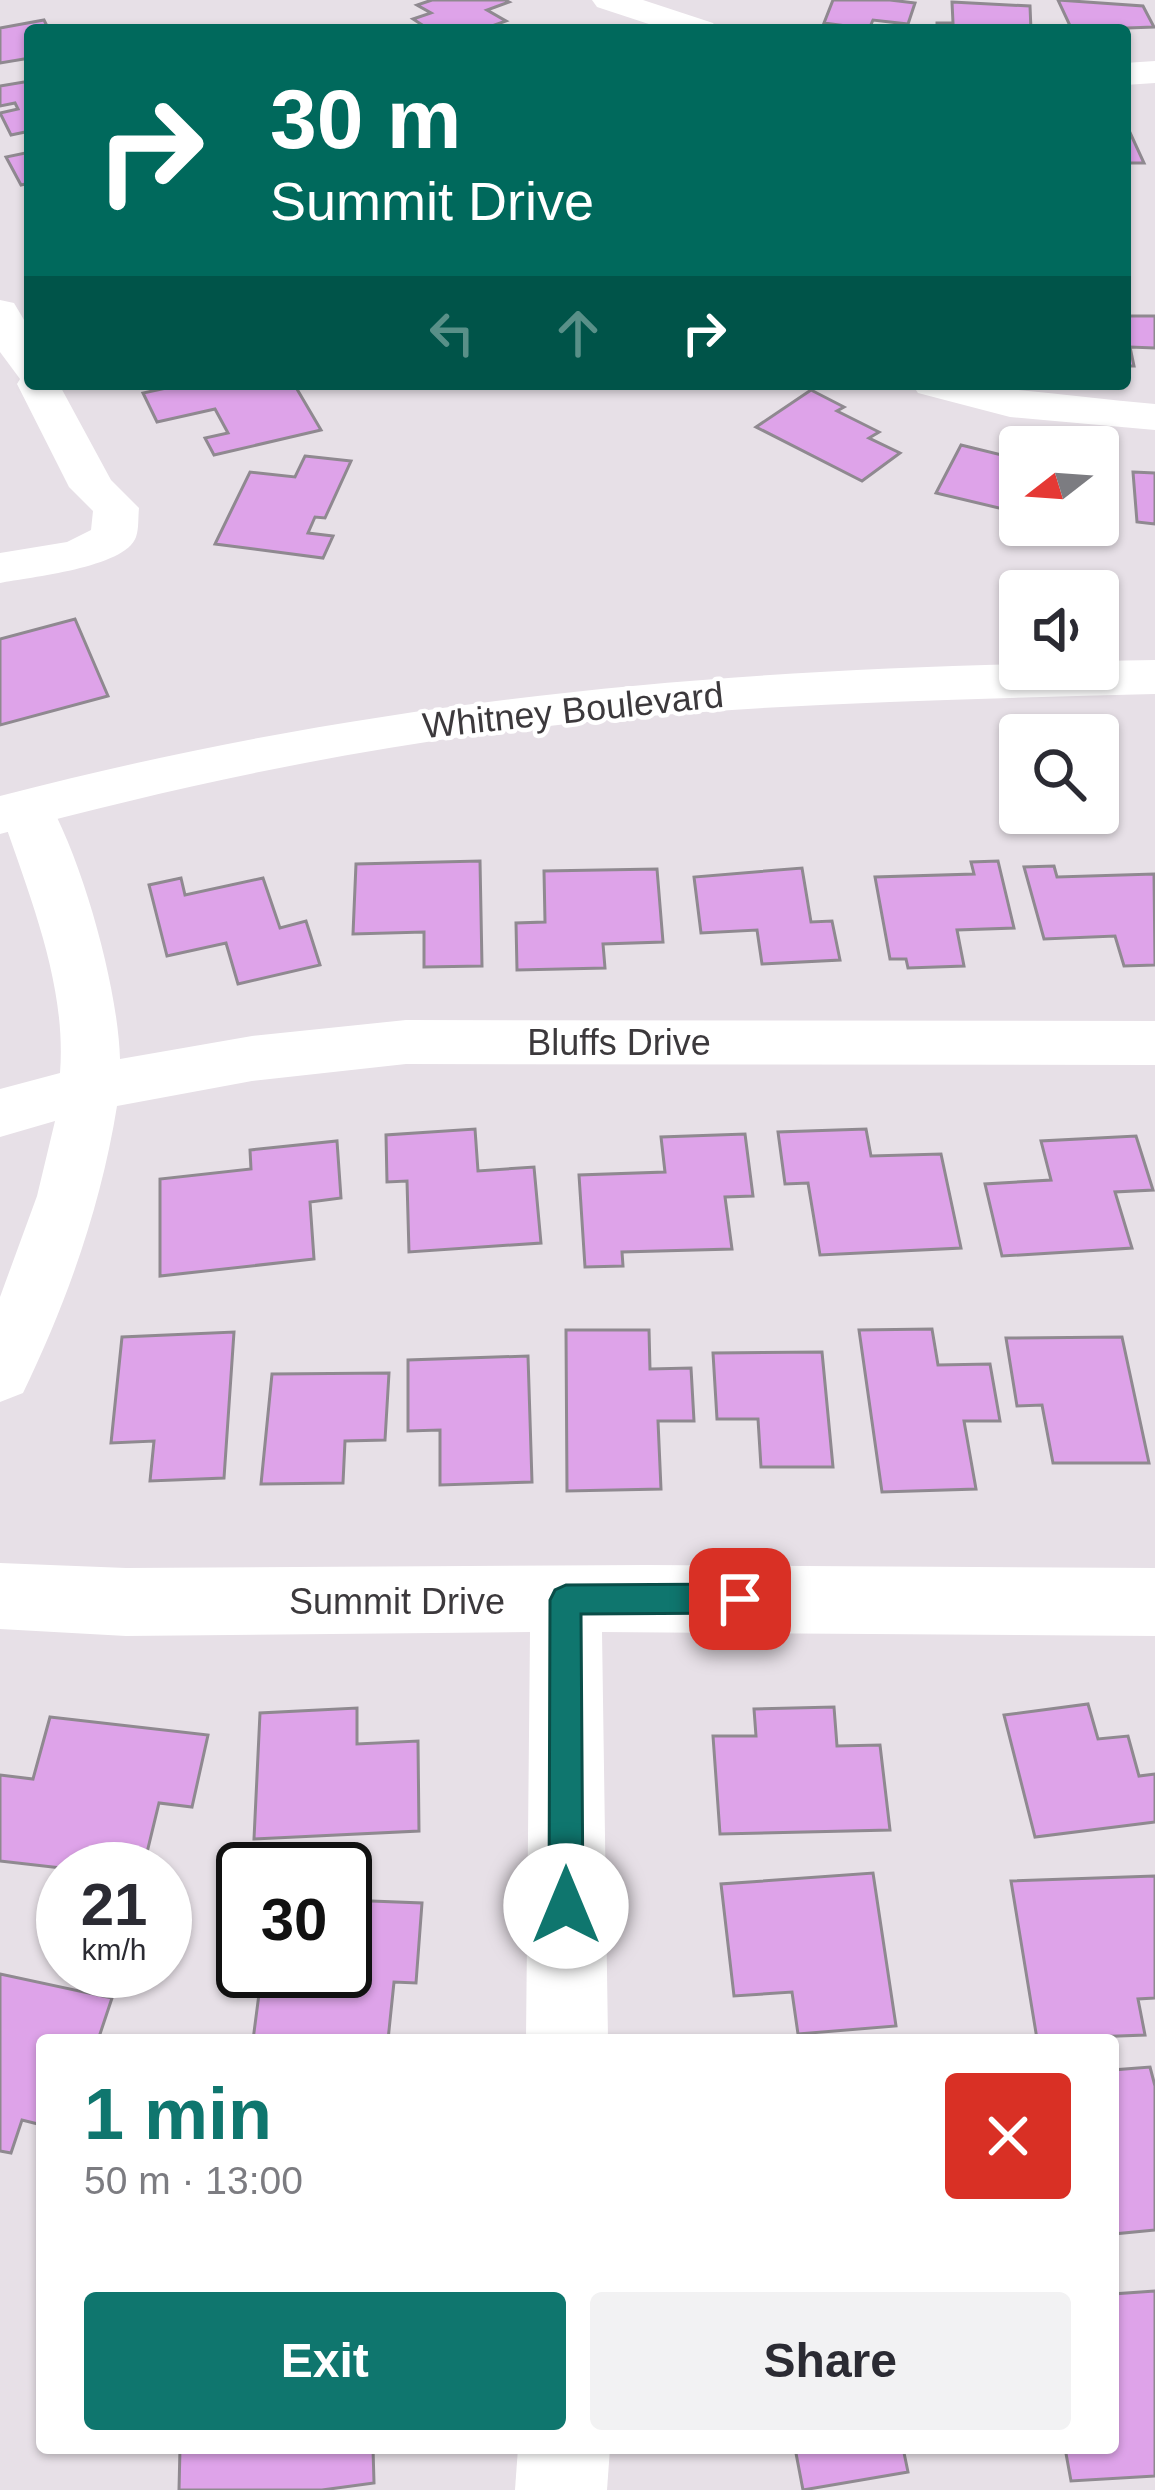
<!DOCTYPE html>
<meta charset="utf-8">
<style>
:root{--surface:#fff;--page:#f2f2f3;--text:#2b2b33;--muted:#7c7c81;--accent:#0f766e}
body{margin:0;font-family:Arial,sans-serif;background:var(--page);color:var(--text);height:100vh;display:flex;flex-direction:column;font-size:45px;white-space:nowrap}
*{box-sizing:border-box;margin:0}
p{font-size:39px;color:var(--muted)}
.icon{flex:none;width:66px;height:66px;fill:none;stroke:currentColor;stroke-width:2;stroke-linecap:round;stroke-linejoin:round}
.map{position:relative;flex:1;overflow:hidden}
.side{position:absolute;left:36px;top:2034px;width:1083px;height:420px;display:flex;flex-direction:column;background:var(--surface);border-radius:12px;box-shadow:0 3px 9px #0004}
.side>*{flex:none}
.banner{position:absolute;left:24px;top:24px;width:1107px;height:366px;border-radius:12px;box-shadow:0 3px 9px #0004;background:#00695c;color:#fff;overflow:hidden}
.needle{width:78px;rotate:253deg}
.buttons{position:absolute;left:999px;top:426px;display:grid;gap:24px}
.buttons a{display:grid;place-items:center;width:120px;height:120px;border-radius:12px;background:var(--surface);box-shadow:0 3px 9px #0004;font-size:60px}
.speed{position:absolute;left:36px;top:1842px;display:flex;gap:24px;font-size:60px;font-weight:700;text-align:center}
.speed>*{display:grid;place-content:center;width:156px;height:156px;border-radius:50%;background:var(--surface);box-shadow:0 3px 9px #0004;line-height:1}
.speed small{font-size:30px;font-weight:400}
.speed .limit{border:6px solid #111;border-radius:18px;background:#fff;color:#111}
.pin{position:absolute;display:grid;place-items:center;width:102px;height:102px;color:#fff;margin:-51px;border-radius:24px;box-shadow:0 6px 18px #0006}
.me{position:absolute;width:132px;margin:-66px;rotate:0deg;stroke-linejoin:round;filter:drop-shadow(0 0 9px #0008)}
.turn{display:flex;align-items:center;gap:42px;height:252px;padding:0 48px;font-size:54px}
.turn .icon{width:156px;height:156px;stroke-width:2.5}
.turn b{display:block;font-size:84px;line-height:102px}
.lanes{display:flex;align-items:center;height:114px;padding:0 48px;background:#0003;justify-content:center;gap:60px;direction:ltr}
.lanes .off{opacity:.35}
.round{display:grid;place-items:center;flex:none;width:126px;height:126px;border-radius:12px;background:var(--page)}
.summary{display:flex;align-items:center;justify-content:space-between;height:204px;padding:0 48px}
h1{font-size:72px;font-weight:700;line-height:90px;color:var(--accent)}
.button{display:flex;gap:24px;margin-top:auto;padding:24px 48px}
.button a{flex:1;height:138px;border-radius:12px;background:var(--accent);color:#fff;font-size:48px;font-weight:700;line-height:138px;text-align:center}
.button a+a{background:var(--page);color:var(--text)}
.map>svg:first-child{display:block}
.building{fill:#dea3e9;stroke:#8f8990;stroke-width:3}
.lines{fill:none;stroke-linecap:round;stroke-linejoin:round}
.minor{fill:#fff;fill-rule:evenodd}
.tertiary{fill:#fff;fill-rule:evenodd}
.route{fill:#0f766e;stroke:#0a4d48;stroke-width:3}
.labels{text-anchor:middle;dominant-baseline:central;stroke-width:9;stroke-linejoin:round;paint-order:stroke}
.street-label{font-size:36px;fill:#3c393c;stroke:#fff}
</style>
<div class="map">
<svg width="1155" height="2490" viewBox="0 0 1155 2490">
<rect width="100%" height="100%" fill="#e7e0e7"/>
<g class="building">
<path d="M432,0H505L509,2L487,10L506,21L481,30H430L413,19L431,13L417,5Z"/>
<path d="M833,0H890L915,3L908,24L873,20L869,29L824,23Z"/>
<path d="M1058,0L1143,6L1154,27L1072,30Z"/>
<path d="M952,2L1030,6L1031,30H937V23H953Z"/>
<path d="M44,20L49,30H30V58L0,63V28Z"/>
<path d="M30,81V131L11,135L0,113L18,109L15,103L0,106V86Z"/>
<path d="M1125,126H1127L1144,163H1125Z"/>
<path d="M30,152V183L21,185L6,157Z"/>
<path d="M1125,305L1128,316H1155V348L1130,347L1134,366H1125Z"/>
<path d="M185,384H294L321,430L214,455L205,438L228,433L215,409L157,422L143,393Z"/>
<path d="M811,390L844,407L837,411L879,432L869,438L900,453L862,481L756,427Z"/>
<path d="M961,445L1006,456L1004,461L1020,465V513L936,493Z"/>
<path d="M305,456L351,461L325,518L315,517L308,533L333,536L323,558L215,544L250,472L295,477Z"/>
<path d="M1133,472L1155,473V524L1137,522Z"/>
<path d="M75,619L108,696L0,725V639Z"/>
<path d="M480,861L482,966L424,967V932L353,934L356,864Z"/>
<path d="M998,861L1014,928L957,930L964,966L908,968L906,959H890L875,877L974,874L971,862Z"/>
<path d="M1054,866L1057,877L1154,874L1155,965L1124,966L1115,936L1044,939L1024,867Z"/>
<path d="M802,868L811,922L832,921L840,960L762,964L757,930L701,933L694,877Z"/>
<path d="M657,869L663,942L603,944L605,968L517,970L516,923L545,922L544,871Z"/>
<path d="M181,878L185,895L263,878L280,928L306,921L320,965L238,984L226,943L167,956L149,885Z"/>
<path d="M475,1129L478,1171L534,1167L541,1243L409,1252L407,1181L387,1182L386,1135Z"/>
<path d="M866,1129L871,1156L941,1154L961,1248L820,1255L808,1183L785,1184L778,1132Z"/>
<path d="M745,1134L753,1196L725,1197L732,1249L622,1252L623,1266L585,1267L579,1175L665,1172L661,1137Z"/>
<path d="M1136,1136L1153,1190L1115,1192L1132,1248L1002,1256L985,1184L1051,1180L1041,1141Z"/>
<path d="M337,1141L341,1198L310,1202L314,1259L160,1276V1179L251,1169L250,1150Z"/>
<path d="M932,1329L938,1365L990,1364L1000,1421H964L976,1489L882,1492L859,1330Z"/>
<path d="M566,1330H649L650,1369L691,1368L694,1421H658L661,1489L567,1491Z"/>
<path d="M234,1332L224,1478L150,1481L154,1441L111,1443L122,1337Z"/>
<path d="M1122,1337L1149,1463H1053L1042,1405L1017,1406L1006,1338Z"/>
<path d="M822,1352L833,1467H761L758,1419H717L713,1353Z"/>
<path d="M528,1356L532,1482L440,1485V1430L408,1431V1360Z"/>
<path d="M389,1373L385,1440L345,1441L343,1483L261,1484L272,1374Z"/>
<path d="M1088,1704L1098,1739L1128,1736L1139,1776L1155,1774V1822L1035,1837L1004,1715Z"/>
<path d="M834,1707L837,1746L880,1745L890,1830L720,1834L713,1736H756L754,1709Z"/>
<path d="M357,1708V1744L418,1741L419,1831L254,1839L260,1713Z"/>
<path d="M50,1717L208,1735L192,1807L159,1803L143,1869H70L0,1861V1775L33,1779Z"/>
<path d="M873,1873L896,2026L798,2034L792,1992L734,1996L721,1884Z"/>
<path d="M1155,1876V1998L1138,1999L1145,2035L1037,2039L1011,1881Z"/>
<path d="M345,1900L422,1903L416,1983L394,1982L388,2040H253L262,1971H345Z"/>
<path d="M0,1974L112,1998L98,2040H42V2125L22,2120L11,2153L0,2151Z"/>
<path d="M1150,2067L1155,2086V2230L1113,2234V2070Z"/>
<path d="M1155,2291V2476L1071,2481L1065,2448H1113V2294Z"/>
<path d="M180,2448H373L374,2483L322,2490H179Z"/>
<path d="M795,2448H903L908,2472L803,2490Z"/>
</g>
<g class="lines">
<g class="minor">
<path d="M592,0H643L713,23L718,30H667L597,7Z"/>
<path d="M1155,61V83L1125,85V63Z"/>
<path d="M0,300L14,303L30,330V384H59L111,480L139,508C138,517 139,529 136,537C125,568 29,577 0,583V553L67,542L91,530L93,511L69,487L17,384L20,379L0,352Z"/>
<path d="M912,384C993,384 1074,397 1155,404V430L1010,417L918,393Z"/>
<path d="M26,790L45,795C82,857 118,987 120,1059L252,1036L406,1020L1155,1021V1065L406,1064L252,1081L117,1106C101,1206 67,1302 23,1393L0,1402V1297L37,1196L55,1121L0,1137V1089L60,1073C67,983 28,893 0,809L7,795Z"/>
<path d="M0,1563L126,1568L647,1565L1155,1568V1636L602,1632L608,2040H526L530,1632L126,1636L0,1629Z"/>
<path d="M518,2448H610L607,2490H515Z"/>
</g>
<path class="tertiary" d="M1155,660V694C930,700 705,704 482,734C319,756 159,791 0,834V796C345,706 665,673 1020,664V669H1098V661Z"/>
</g>
<path class="route" d="M740,1584L750,1588L755,1599L750,1609L740,1613L581,1614L583,1906L578,1919L566,1924L554,1919L549,1906L550,1600L555,1590L566,1585Z"/>
<g class="labels">
<g class="street-label">
<text transform="translate(573 710) rotate(-6)">Whitney Boulevard</text>
<text x="619" y="1042">Bluffs Drive</text>
<text x="397" y="1601">Summit Drive</text>
</g>
</g>
</svg>
<div class="buttons">
<a><svg class="needle" viewBox="-14 -14 28 28"><path d="M0-13l5 13h-10z" fill="#e53935"/><path d="M0 13l5-13h-10z" fill="#7c7c81"/></svg></a>
<a><svg class="icon" aria-label="sound" viewBox="0 0 24 24"><path d="M4 9h4l5-4v14l-5-4H4zM17 9q2 3 0 6"/></svg></a>
<a><svg class="icon" aria-label="search" viewBox="0 0 24 24"><circle cx="10" cy="10" r="6"/><path d="M15 15l6 6"/></svg></a>
</div>
<div class="speed"><div>21<small>km/h</small></div><div class="limit">30</div></div>
<div class="pin" style="left:740px;top:1599px;background:#d93025"><svg class="icon" aria-label="arrive" viewBox="0 0 24 24"><path d="M6 21V4h12l-3 4 3 4H6"/></svg></div>
<svg class="me" style="left:566px;top:1906px" viewBox="-20 -20 40 40"><circle r="19" fill="#fff"/><path d="M0-13L10 11 0 6-10 11z" fill="#0f766e"/></svg>
<div class="banner">
<div class="turn"><svg class="icon" aria-label="right" viewBox="0 0 24 24"><path d="M7 20v-9h11M14 6l5 5-5 5"/></svg><div><b>30 m</b>Summit Drive</div></div>
<div class="lanes"><svg class="icon off" aria-label="left" viewBox="0 0 24 24"><path d="M17 20v-9H6M10 6l-5 5 5 5"/></svg><svg class="icon off" aria-label="ahead" viewBox="0 0 24 24"><path d="M12 20V5M6 11l6-6 6 6"/></svg><svg class="icon" aria-label="right" viewBox="0 0 24 24"><path d="M7 20v-9h11M14 6l5 5-5 5"/></svg></div>
</div>
<section class="side">
<div class="summary"><div><h1>1 min</h1><p>50 m · 13:00</p></div><a class="round" style="background:#d93025;color:#fff"><svg class="icon" aria-label="close" viewBox="0 0 24 24"><path d="M6 6l12 12M18 6L6 18"/></svg></a></div>
<div class="button"><a>Exit</a><a>Share</a></div>
</section>
</div>
